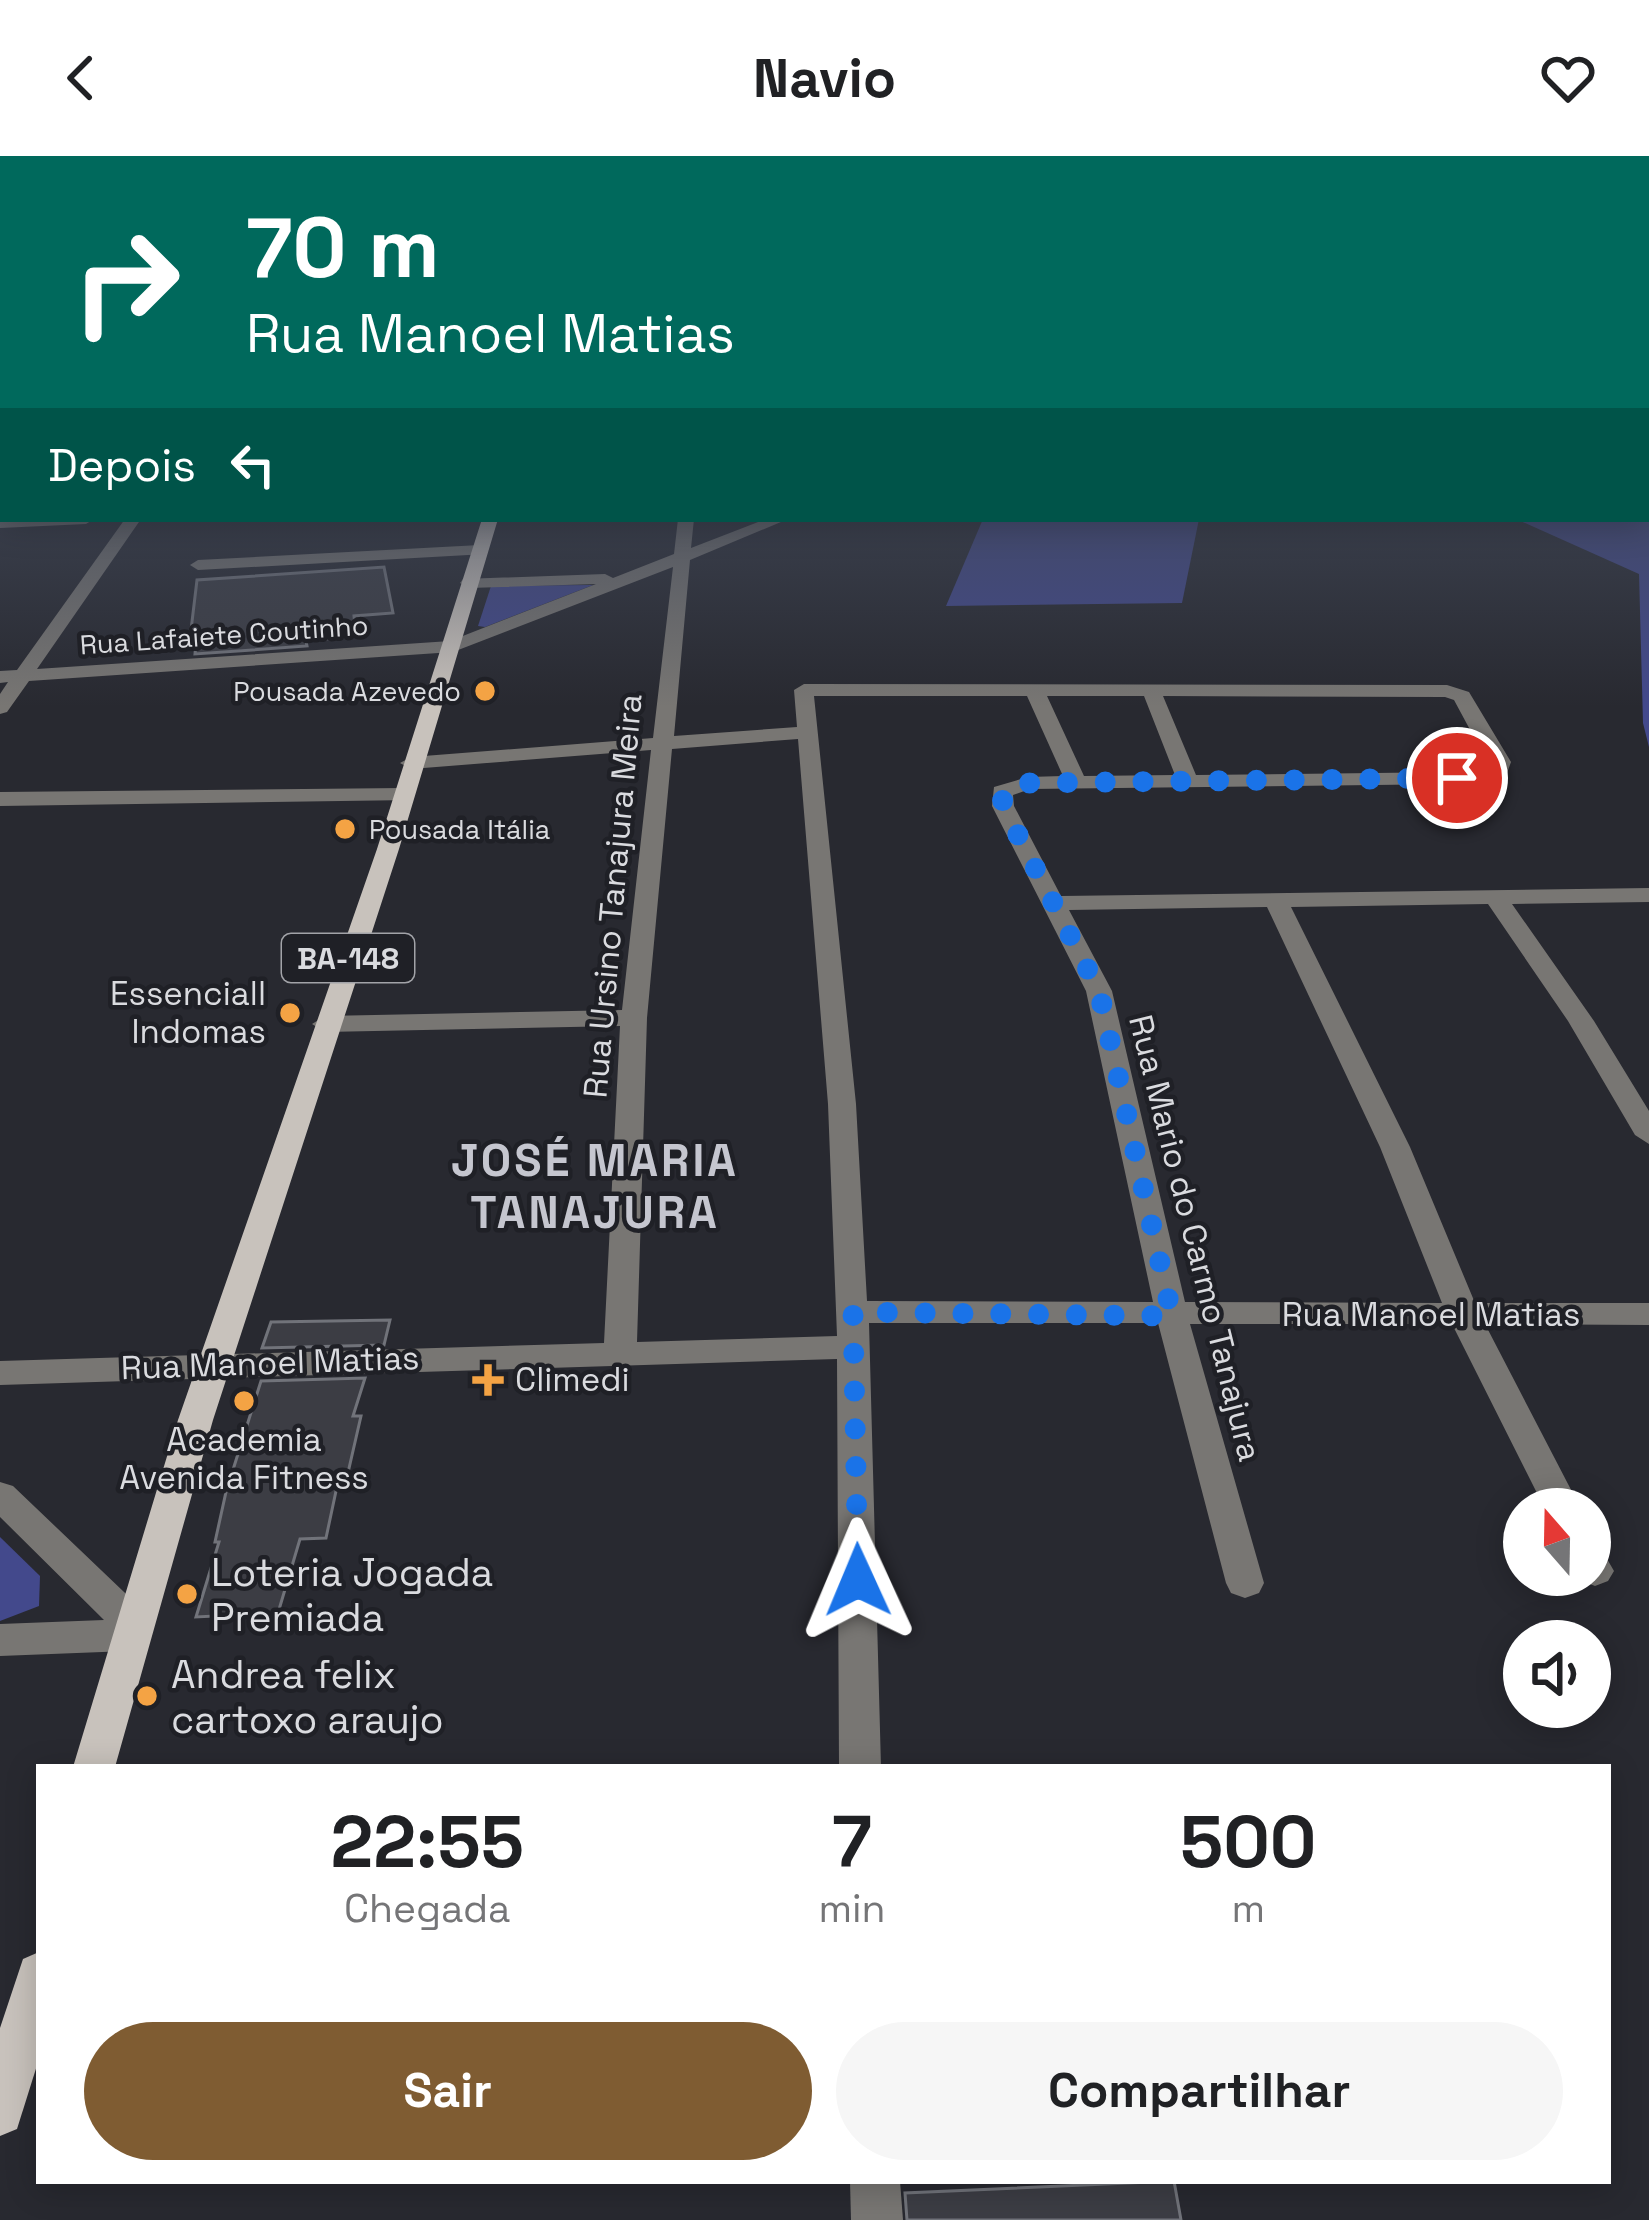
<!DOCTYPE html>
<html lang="pt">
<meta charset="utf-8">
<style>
:root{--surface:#fff;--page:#f6f6f6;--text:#202124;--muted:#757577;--accent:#7f5c32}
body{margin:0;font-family:"Space Grotesk",sans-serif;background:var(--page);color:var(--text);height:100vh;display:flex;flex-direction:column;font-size:45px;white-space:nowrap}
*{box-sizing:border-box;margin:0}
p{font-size:39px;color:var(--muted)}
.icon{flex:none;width:66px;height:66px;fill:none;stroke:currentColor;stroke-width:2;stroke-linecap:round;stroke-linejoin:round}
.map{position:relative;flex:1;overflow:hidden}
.sheet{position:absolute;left:36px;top:1608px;width:1575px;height:420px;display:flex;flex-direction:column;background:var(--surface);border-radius:0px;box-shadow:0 6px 30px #0003}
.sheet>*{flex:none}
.guide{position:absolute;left:0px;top:0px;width:1650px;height:366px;box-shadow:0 6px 30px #0003;background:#00695c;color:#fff;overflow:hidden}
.needle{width:78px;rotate:340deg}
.buttons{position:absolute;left:1503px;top:1332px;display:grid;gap:24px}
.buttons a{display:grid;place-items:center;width:108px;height:108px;border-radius:50%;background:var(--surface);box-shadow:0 6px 30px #0003;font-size:60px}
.pin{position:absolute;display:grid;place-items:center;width:102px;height:102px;color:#fff;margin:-51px;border:6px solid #fff;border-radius:50%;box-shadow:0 3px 12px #0007}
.me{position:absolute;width:132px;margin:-66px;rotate:359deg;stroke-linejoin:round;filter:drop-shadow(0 0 9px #0008)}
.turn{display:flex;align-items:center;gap:42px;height:252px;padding:0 48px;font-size:54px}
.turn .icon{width:156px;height:156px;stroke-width:2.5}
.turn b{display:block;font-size:84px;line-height:102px}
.then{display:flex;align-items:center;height:114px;padding:0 48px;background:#0003;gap:24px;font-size:45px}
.eta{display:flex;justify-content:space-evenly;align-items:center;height:204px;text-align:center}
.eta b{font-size:72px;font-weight:700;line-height:84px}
.primary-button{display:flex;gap:24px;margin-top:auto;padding:24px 48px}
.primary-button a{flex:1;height:138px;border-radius:72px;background:var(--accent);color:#fff;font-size:48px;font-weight:700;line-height:138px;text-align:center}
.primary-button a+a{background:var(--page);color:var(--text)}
header{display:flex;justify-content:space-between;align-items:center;height:156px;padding:0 48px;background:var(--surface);font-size:54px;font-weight:700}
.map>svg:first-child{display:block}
.green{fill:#43498c}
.building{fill:#3c3d44;stroke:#71737a;stroke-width:3}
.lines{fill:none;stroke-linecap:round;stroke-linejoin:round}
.minor{fill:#787673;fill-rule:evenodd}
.major{fill:#c8c2bc;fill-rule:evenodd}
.route{stroke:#1a73e8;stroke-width:21;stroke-dasharray:0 37.8}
.poi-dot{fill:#f4a344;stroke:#1f2026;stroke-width:4.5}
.labels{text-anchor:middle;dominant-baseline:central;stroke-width:9;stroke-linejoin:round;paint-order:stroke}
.far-street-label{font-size:27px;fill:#dadbdf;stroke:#1f2026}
.far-poi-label{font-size:27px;fill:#dadbdf;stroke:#1f2026;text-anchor:end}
.shield{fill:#1f2026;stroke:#a2a3a8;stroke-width:3}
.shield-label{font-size:30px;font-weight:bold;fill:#dadbdf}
.street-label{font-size:33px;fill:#dadbdf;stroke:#1f2026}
.poi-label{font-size:33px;fill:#dadbdf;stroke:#1f2026;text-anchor:end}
.near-poi-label{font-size:39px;fill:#dadbdf;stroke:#1f2026;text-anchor:start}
.district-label{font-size:45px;font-weight:bold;letter-spacing:3px;fill:#c5c6cf;stroke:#1f2026}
</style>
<header><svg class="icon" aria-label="back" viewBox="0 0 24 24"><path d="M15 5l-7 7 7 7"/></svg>Navio<svg class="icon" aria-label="heart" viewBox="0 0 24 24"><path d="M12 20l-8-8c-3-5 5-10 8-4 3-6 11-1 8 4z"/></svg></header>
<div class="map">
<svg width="1649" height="2064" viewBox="0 0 1649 2064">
<rect width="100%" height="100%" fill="#282930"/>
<g class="green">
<path d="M1649,296V591L1643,567L1639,418L1516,363H1647Z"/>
<path d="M983,363H1199L1182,447L946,450Z"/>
<path d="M593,429L485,471L478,470L491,430Z"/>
<path d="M0,1381L40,1420L39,1450L0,1465Z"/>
</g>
<g class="building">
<path d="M384,411L393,457L354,460L356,480L306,485L307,490L195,498L197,475L191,474L197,424Z"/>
<path d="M390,1164L384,1189L262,1192L271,1166Z"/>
<path d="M365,1222L353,1260H361L347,1321H339L326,1382L300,1383L278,1457L196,1461L219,1386H215L226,1336L261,1225Z"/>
<path d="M1174,2025L1181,2064H907L905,2037Z"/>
</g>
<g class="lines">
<g class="minor">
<rect x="0" y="277" width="3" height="8"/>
<rect x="0" y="323" width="3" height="10"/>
<path d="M0,362L3,363H94L86,368L0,372Z"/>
<path d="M125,363H141L37,513L450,485L596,428L469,432L460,427L463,423L605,418L613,422L674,398L678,363H694L691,392L766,363H788L690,404L674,580L797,571L794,534L804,528L1447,529L1469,536L1511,606L1507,617L1457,628L1030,633L1013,639L1014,650L1061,740L1649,732V746L1512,748L1594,865L1649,955V988L1635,979L1568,865L1488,748L1291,751L1410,991L1475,1147H1649V1169L1485,1168L1581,1353H1545L1452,1168H1190L1264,1427L1259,1437L1245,1442L1231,1437L1226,1427L1158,1167H869L881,1611H839L837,1203L0,1229V1205L604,1187L620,870L325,876L312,868L325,860L622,854L651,594L411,613L400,607L411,601L653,582L673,411L453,496L29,525L7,556L0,558V538L8,526L0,527V515L17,514ZM814,540H1027L1063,620L1028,621L994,631L992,650L1086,835L1153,1146L867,1145L856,948ZM1047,540H1144L1175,619L1084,620ZM1163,540L1445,541L1454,544L1489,609L1457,616L1196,619ZM798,583L828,948L837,1180L637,1186L647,862L672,593ZM1267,751L1380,991L1442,1147L1185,1146L1112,835L1069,754Z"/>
<path d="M480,389L488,394L486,398L198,414L190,409L198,404Z"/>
<path d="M403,632L411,634V644L0,650V636Z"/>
<path d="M0,1326L13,1330L146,1457L152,1468L142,1490L128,1495L0,1500V1468L104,1464L0,1361Z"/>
<path d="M1590,1392L1603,1396L1614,1415L1608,1425L1595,1430L1582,1425L1578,1419H1590Z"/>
<path d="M850,2025H900L903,2064H851Z"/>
</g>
<g class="major">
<path d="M482,363H498L399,693L213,1264L115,1611H73L178,1264L377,693Z"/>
<path d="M39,1796V1903L17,1973L0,1980V1872L23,1803Z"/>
</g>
</g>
<linearGradient id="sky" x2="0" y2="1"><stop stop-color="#16171a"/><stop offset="0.48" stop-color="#424959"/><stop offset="1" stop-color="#424959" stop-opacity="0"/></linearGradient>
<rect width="1649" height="551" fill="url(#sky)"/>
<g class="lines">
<path class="route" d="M858,1424L853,1156L1172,1160L1099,835L1003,650L1002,636L1028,627L1457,622"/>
</g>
<g class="poi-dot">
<circle cx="485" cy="535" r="12"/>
<circle cx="345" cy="673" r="12"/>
<circle cx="290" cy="857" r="12"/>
<path d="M482 1206h12v12h12v12h-12v12h-12v-12h-12v-12h12z"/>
<circle cx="244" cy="1245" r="12"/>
<circle cx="187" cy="1438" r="12"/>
<circle cx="147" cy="1540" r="12"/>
</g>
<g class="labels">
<g class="far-street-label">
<text transform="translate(224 479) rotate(-4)">Rua Lafaiete Coutinho</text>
</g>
<g class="far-poi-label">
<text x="461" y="535">Pousada Azevedo</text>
<text x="369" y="673" text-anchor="start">Pousada Itália</text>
</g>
<rect class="shield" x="282" y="778" width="132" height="48" rx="9"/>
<g class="shield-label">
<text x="348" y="802">BA-148</text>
</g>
<g class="street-label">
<text transform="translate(613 740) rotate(-85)">Rua Ursino Tanajura Meira</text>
<text transform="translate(1195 1082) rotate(76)">Rua Mario do Carmo Tanajura</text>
<text x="1431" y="1159">Rua Manoel Matias</text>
<text transform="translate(270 1207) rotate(-2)">Rua Manoel Matias</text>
</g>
<g class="poi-label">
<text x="266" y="838">Essenciall<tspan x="266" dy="38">Indomas</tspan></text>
<text x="515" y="1224" text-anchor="start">Climedi</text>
<text x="244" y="1284" text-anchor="middle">Academia<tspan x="244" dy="38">Avenida Fitness</tspan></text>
</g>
<g class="near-poi-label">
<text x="211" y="1416">Loteria Jogada<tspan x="211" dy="45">Premiada</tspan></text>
<text x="171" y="1518">Andrea felix<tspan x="171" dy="45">cartoxo araujo</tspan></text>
</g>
<g class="district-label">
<text x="595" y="1004">JOSÉ MARIA<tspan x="595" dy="52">TANAJURA</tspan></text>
</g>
</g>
</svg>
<div class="buttons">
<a><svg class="needle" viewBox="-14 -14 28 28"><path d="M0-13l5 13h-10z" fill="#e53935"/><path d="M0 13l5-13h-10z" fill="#757577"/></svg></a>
<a><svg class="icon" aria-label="sound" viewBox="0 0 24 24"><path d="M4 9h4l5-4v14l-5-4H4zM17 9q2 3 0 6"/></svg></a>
</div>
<div class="pin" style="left:1457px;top:622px;background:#d93025"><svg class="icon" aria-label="arrive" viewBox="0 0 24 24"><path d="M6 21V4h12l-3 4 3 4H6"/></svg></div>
<svg class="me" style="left:858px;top:1424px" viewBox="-20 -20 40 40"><path d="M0-17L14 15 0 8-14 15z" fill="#1a73e8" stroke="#fff" stroke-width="4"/></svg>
<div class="guide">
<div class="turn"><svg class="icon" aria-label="right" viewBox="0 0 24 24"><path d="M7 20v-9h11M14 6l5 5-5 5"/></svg><div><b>70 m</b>Rua Manoel Matias</div></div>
<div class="then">Depois<svg class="icon" aria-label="left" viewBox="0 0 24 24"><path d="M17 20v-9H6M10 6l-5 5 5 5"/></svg></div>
</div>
<section class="sheet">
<div class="eta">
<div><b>22:55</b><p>Chegada</p></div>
<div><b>7</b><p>min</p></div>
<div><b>500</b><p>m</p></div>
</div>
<div class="primary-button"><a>Sair</a><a>Compartilhar</a></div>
</section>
</div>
